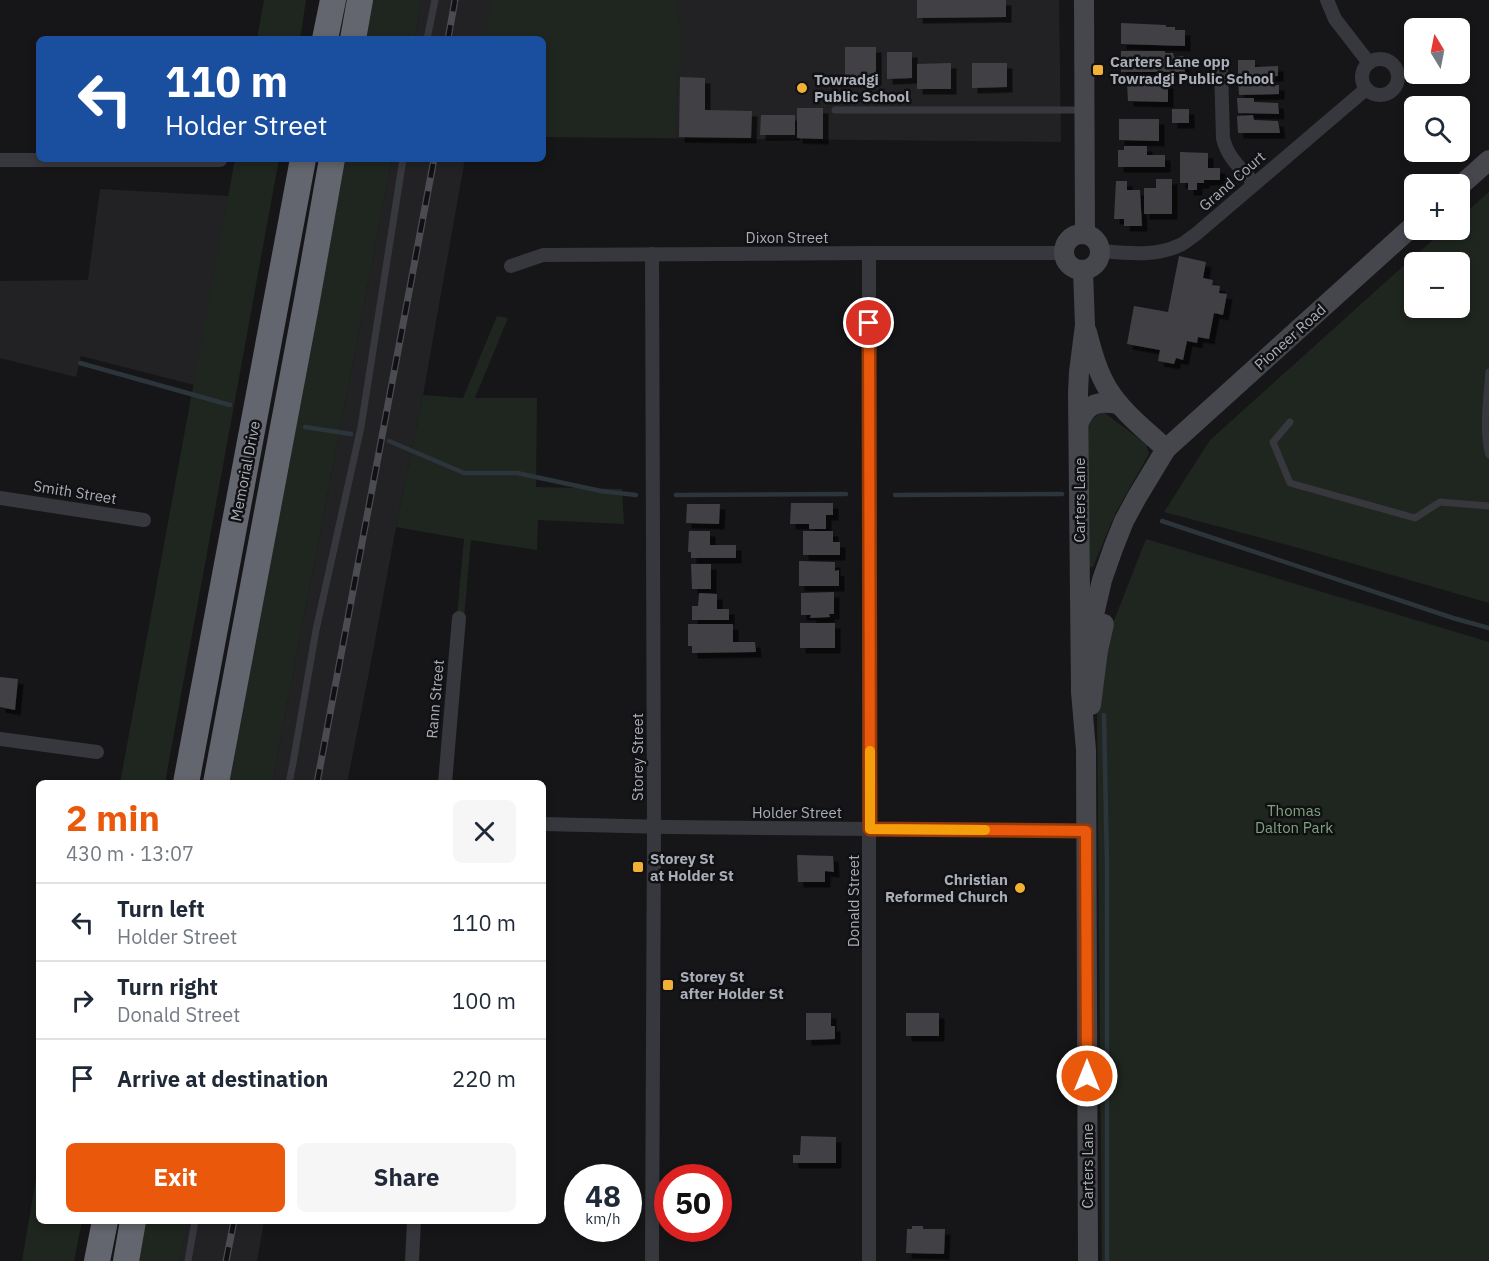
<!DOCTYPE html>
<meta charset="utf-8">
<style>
:root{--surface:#fff;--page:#f6f6f7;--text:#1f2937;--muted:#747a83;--line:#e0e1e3;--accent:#ea580c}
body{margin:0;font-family:"IBM Plex Sans",sans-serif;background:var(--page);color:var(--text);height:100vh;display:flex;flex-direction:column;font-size:22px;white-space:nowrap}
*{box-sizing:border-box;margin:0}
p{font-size:20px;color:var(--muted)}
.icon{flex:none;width:33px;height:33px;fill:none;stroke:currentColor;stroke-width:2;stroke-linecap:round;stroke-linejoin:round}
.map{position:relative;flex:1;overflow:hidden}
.drawer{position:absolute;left:36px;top:780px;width:510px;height:444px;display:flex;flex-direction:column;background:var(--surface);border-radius:9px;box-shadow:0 3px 9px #0003}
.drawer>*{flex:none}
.hud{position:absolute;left:36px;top:36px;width:510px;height:126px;border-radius:9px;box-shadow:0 3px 9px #0003;background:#1a4fa0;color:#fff;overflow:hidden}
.needle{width:39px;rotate:350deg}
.fabs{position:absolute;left:1404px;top:18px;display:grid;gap:12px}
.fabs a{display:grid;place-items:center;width:66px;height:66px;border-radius:9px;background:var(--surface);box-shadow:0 3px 9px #0003;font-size:30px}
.speed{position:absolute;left:564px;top:1164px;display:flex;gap:12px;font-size:30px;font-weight:700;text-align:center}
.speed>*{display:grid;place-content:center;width:78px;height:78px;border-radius:50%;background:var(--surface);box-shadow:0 3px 9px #0003;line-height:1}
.speed small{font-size:15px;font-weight:400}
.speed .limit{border:9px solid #d22;background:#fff;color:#111}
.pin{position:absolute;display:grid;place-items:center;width:51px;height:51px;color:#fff;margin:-26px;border:3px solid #fff;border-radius:50%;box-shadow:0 2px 6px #0007}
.me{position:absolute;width:66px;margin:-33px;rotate:0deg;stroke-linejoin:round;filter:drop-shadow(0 0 4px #0008)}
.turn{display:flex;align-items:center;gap:21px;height:126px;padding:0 30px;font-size:27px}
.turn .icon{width:78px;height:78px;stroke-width:2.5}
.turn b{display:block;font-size:42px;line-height:51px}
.round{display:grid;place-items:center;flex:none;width:63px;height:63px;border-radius:9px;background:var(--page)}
.summary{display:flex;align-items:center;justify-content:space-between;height:102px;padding:0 30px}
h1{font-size:36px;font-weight:700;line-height:45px;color:var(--accent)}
.primary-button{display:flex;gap:12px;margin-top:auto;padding:12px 30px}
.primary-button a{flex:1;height:69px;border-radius:9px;background:var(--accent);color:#fff;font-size:24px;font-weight:700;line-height:69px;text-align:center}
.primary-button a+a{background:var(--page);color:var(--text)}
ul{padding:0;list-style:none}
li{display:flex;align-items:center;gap:18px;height:78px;padding:0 30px;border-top:2px solid var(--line)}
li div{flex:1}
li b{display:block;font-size:22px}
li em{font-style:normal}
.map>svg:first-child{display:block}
.built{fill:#222225}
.green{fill:#1e261f;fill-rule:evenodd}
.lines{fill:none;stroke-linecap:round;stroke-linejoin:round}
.stream{stroke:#2c353c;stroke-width:4.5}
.building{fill:#404145;filter:url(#shadow)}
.lane{stroke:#37383d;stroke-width:7}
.street{stroke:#37383d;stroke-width:14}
.secondary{stroke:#45474d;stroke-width:20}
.highway{stroke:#63666e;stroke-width:26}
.rail-casing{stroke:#4a4c52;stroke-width:7}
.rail{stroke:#111113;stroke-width:4.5;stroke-dasharray:14;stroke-linecap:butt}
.route-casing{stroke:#983908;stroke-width:15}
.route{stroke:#ea580c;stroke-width:10}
.slow{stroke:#f59e0b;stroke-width:10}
.poi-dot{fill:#f2b134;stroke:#111113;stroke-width:2}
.labels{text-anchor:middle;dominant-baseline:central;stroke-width:5;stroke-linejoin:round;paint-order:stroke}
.poi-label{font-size:15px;font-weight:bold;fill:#a8adb8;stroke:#111113;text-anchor:start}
.street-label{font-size:15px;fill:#a8adb8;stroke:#111113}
.park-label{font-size:15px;fill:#7fa381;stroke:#111113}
</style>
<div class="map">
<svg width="1489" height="1261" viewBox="0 0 1489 1261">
<defs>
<filter id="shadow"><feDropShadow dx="5.5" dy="5.5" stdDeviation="0" flood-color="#0009"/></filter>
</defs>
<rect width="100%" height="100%" fill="#161618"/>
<g class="built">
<path d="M421,0H1059L1061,142L543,137V39H415Z"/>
<path d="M392,159H465L423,395L396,527L371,662L347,783H272Z"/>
<path d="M100,189L229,196L194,385L81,356L76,377L0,358V281L88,280Z"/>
<path d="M188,1221H264L257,1261H180Z"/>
</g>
<g class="green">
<path d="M264,0H306L300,39H257Z"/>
<path d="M368,0H421L415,39H361Z"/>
<path d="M492,0H679L678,25H682L680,75L677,76L675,138L543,137V39H485Z"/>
<path d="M235,159H279L165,783H120Z"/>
<path d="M339,159H392L272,783H224Z"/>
<path d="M1489,192V603L1295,547L1164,512L1210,440L1411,259L1445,230H1460V217ZM1414,262H1460V308H1414Z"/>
<path d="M497,316L508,318L475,398H537L536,487L622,489L624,524L538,520L537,550L471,540L464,619L457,616L464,539L396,527L423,395L463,398Z"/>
<path d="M1100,413H1105L1146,444L1149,454L1116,512L1093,567H1089L1087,428L1091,420Z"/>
<path d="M1146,539L1489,642V1261H1102L1097,704L1108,636Z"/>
<path d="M39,1161V1221H82L74,1261H22Z"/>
<path d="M144,1221H188L180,1261H136Z"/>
</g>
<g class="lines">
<g class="stream">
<path d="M80,363L230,405"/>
<path d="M305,427L351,434"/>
<path d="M389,441L464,473H517L601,491L636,495"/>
<path d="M676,495L846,494"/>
<path d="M895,495L1062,494"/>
<path d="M1162,521L1453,618L1489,628"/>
<path d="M1104,715L1107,866V1261"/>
</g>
</g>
<g class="building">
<path d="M917,0H1006V17L917,18Z"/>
<path d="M1121,23L1166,25V27H1175V30H1185V46L1121,44Z"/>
<path d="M845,47H876V80L845,81Z"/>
<path d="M1121,51H1165V53H1173L1174,57L1184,56L1185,72H1121Z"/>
<path d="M887,52H912V78L887,79Z"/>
<path d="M1238,60H1255V67L1278,66V76L1238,77Z"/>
<path d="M951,63V89H917V64Z"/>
<path d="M972,63H1007V87L972,88Z"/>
<path d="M680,77L705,78V110L752,111L751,138L679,137Z"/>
<path d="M1253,79L1254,85H1279V94L1239,95L1238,80Z"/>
<path d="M1136,80L1159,81L1160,83H1168V102L1128,101L1127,83H1135Z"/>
<path d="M1237,98H1254V102L1278,103L1279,114L1238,113Z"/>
<path d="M797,108H823V139L797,138Z"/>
<rect x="1172" y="109" width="17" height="14"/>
<path d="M761,115H795V135H760Z"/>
<path d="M1253,115L1254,120L1278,121L1280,133H1238L1237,116Z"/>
<path d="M1119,119H1159V141L1119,140Z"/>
<path d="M1124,146H1147V155H1165V167H1118V150H1124Z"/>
<path d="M1180,152L1208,153V168H1220V180H1204V183H1197V190H1188V183H1180Z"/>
<path d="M1156,179H1172V214H1144V188H1156Z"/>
<path d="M1116,181H1127V190H1140L1142,226H1124V219H1114Z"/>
<path d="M1179,256L1206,262L1203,278L1213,280L1212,285L1220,286L1219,293L1227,294L1223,315L1214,313L1209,339L1198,337L1197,343L1187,341L1183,360L1176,358L1174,364L1158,361L1160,350L1127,344L1134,306L1168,312Z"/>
<path d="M791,503H833V515H826V529H809V524H790Z"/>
<path d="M687,504H720L719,524L686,523Z"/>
<path d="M689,531H710V545H736V558H691V552H688Z"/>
<path d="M803,531H833V542H840V555H803Z"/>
<path d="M799,561L835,562V571L839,570V586H799Z"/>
<path d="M691,564H711V589H692Z"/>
<path d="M834,592V614H829L830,617L810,618L811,615H801V593Z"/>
<path d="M699,593L717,594V609H729V620H692V606H698Z"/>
<rect x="800" y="623" width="35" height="25"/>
<path d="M688,624H733V642H755L756,652L692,653V646H688Z"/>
<path d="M0,677L18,679L15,710L0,707Z"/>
<path d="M797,855L833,856L834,872L825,871V882H798Z"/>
<path d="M806,1013H831V1026H835V1039L806,1040Z"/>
<rect x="906" y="1013" width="33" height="23"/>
<path d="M801,1136L836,1137V1163H793V1155H800Z"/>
<path d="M912,1226H923V1229H945L944,1254L906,1253L907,1229H912Z"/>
</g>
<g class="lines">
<g class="lane">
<path d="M427,39L435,0"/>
<path d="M835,110H1083"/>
<path d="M1489,372C1487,396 1482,433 1489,455"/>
<path d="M1290,422L1273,442L1290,483L1415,518L1440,502L1489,506"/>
<path d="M289,783L293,763L316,630L361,427L403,159"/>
<path d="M188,1261L195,1221"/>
</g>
<g class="street">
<path d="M1327,0L1335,19L1369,63"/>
<circle cx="1380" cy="77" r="18"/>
<path d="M1221,68L1223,138C1227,157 1242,170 1254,183"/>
<path d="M0,160H220"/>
<path d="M1100,251C1125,253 1156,257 1180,245C1185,243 1190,238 1195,235L1366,89"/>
<path d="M652,254L654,827L652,1261"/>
<path d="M511,266L543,255L869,253H1064"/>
<path d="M0,498L144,520"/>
<path d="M0,739L97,752"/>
<path d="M445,783L459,618"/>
<path d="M543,824L668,827L1086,831"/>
<path d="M412,1261L414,1221"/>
<path d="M869,1261V253"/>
</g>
<g class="secondary">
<path d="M1084,0L1085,234"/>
<path d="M1460,186L1489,160"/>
<circle cx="1082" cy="252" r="18"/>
<path d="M1083,271L1085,325L1079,372L1078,393L1081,692L1086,750L1088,1261"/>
<path d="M1087,332C1092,351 1097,371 1108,389C1122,412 1146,430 1166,449"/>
<path d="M1079,422C1088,402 1099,401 1119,404"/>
<path d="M1088,641L1102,580L1114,546L1124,521L1137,497L1166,449L1414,225"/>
<path d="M1091,705L1098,650L1104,624"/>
</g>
<g class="highway">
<path d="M325,39L333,0"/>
<path d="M353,39L360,0"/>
<path d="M186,783L303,159"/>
<path d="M216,783L307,300L332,159"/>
<path d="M97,1261L105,1221"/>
<path d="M126,1261L133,1221"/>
</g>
<g class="rail-casing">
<g id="rail">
<path d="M448,39L455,0"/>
<path d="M317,783L434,159"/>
<path d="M226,1261L234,1221"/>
</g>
</g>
<use href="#rail" class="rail"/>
</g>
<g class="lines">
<g class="route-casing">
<path id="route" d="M869,323L870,829L1086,831L1087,1076"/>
</g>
<use href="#route" class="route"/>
<path class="slow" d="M870,751V829L985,830"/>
</g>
<g class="poi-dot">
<rect x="1092" y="64" width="12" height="12" rx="3"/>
<circle cx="802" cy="88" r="6"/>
<rect x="632" y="861" width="12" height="12" rx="3"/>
<circle cx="1020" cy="888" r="6"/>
<rect x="662" y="979" width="12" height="12" rx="3"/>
</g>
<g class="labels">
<g class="poi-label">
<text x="1110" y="61">Carters Lane opp<tspan x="1110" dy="17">Towradgi Public School</tspan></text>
<text x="814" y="79">Towradgi<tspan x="814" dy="17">Public School</tspan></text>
<text x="650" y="858">Storey St<tspan x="650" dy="17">at Holder St</tspan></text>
<text x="1008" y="879" text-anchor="end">Christian<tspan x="1008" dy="17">Reformed Church</tspan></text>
<text x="680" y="976">Storey St<tspan x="680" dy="17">after Holder St</tspan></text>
</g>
<g class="street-label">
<text transform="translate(1232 181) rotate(-41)">Grand Court</text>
<text x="787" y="237">Dixon Street</text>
<text transform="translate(1290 337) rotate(-42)">Pioneer Road</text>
<text transform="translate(245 471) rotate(-79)">Memorial Drive</text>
<text transform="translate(75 492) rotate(9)">Smith Street</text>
<text transform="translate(1079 500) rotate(-90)">Carters Lane</text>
<text transform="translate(435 699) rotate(-85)">Rann Street</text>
<text transform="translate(637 757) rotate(-90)">Storey Street</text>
<text x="797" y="812">Holder Street</text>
<text transform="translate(853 901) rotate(-90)">Donald Street</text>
<text transform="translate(1087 1166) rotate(-90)">Carters Lane</text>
</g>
<g class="park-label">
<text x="1294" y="810">Thomas<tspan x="1294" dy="17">Dalton Park</tspan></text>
</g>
</g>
</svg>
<div class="fabs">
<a><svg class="needle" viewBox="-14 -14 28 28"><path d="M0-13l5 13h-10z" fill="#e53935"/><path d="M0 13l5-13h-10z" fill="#747a83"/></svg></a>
<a><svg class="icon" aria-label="search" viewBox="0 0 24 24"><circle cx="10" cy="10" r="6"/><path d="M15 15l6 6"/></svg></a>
<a>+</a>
<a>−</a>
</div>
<div class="speed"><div>48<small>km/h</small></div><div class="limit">50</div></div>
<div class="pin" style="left:869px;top:323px;background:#d93025"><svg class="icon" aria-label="arrive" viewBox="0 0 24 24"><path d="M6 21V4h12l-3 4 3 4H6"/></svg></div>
<svg class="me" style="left:1087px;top:1076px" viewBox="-20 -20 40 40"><circle r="17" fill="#ea580c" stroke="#fff" stroke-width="3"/><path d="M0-11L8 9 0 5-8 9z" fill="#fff"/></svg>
<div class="hud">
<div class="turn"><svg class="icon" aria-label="left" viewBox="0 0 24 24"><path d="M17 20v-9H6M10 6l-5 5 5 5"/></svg><div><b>110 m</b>Holder Street</div></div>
</div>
<section class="drawer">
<div class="summary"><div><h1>2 min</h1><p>430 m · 13:07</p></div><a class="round"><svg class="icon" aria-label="close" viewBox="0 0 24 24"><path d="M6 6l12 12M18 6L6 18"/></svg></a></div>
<ul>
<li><svg class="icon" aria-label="left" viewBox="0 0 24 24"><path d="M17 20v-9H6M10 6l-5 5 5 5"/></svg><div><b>Turn left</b><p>Holder Street</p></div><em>110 m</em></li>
<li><svg class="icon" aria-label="right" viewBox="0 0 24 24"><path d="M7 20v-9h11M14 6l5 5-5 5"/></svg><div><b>Turn right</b><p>Donald Street</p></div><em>100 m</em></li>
<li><svg class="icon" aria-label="arrive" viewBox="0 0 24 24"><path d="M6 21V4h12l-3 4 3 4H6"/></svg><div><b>Arrive at destination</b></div><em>220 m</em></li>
</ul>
<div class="primary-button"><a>Exit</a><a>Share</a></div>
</section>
</div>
